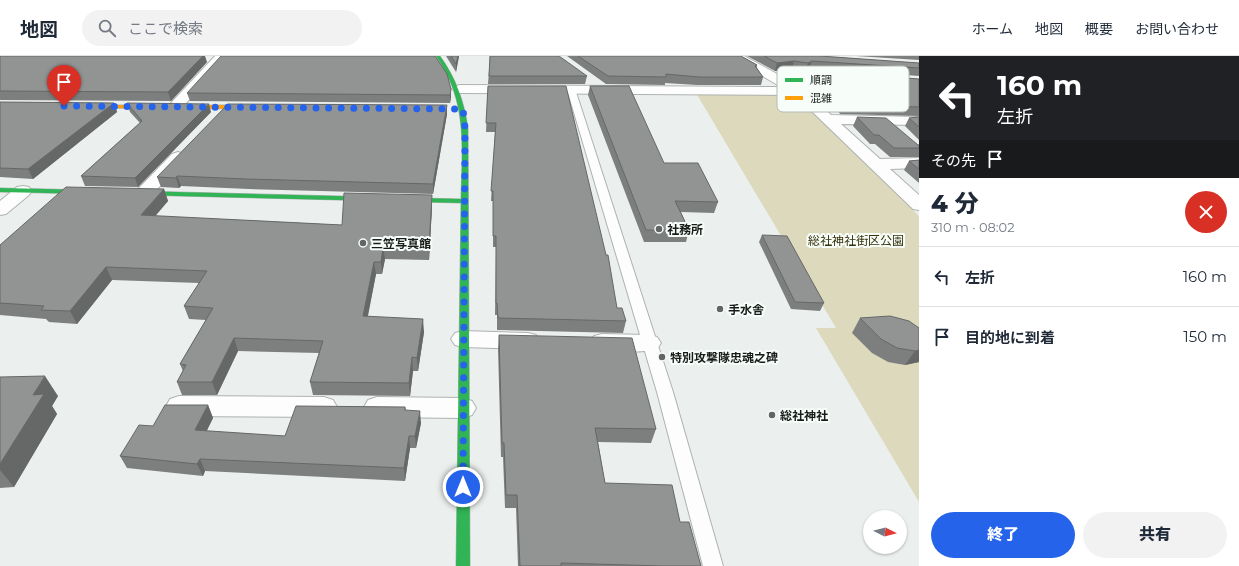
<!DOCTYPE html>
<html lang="ja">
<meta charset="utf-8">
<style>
:root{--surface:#fff;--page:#f2f2f3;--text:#1f2937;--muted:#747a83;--line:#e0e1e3;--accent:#2563eb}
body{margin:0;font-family:Montserrat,"Noto Sans JP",sans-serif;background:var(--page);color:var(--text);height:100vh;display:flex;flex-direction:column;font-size:15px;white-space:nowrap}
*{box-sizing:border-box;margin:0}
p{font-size:13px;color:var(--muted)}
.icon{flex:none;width:22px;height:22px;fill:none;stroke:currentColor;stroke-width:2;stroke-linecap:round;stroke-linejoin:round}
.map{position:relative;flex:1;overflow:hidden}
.side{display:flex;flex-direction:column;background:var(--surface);width:320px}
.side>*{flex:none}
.hud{background:#202124;color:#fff;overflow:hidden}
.needle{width:26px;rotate:96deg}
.buttons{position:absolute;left:863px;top:454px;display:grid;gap:8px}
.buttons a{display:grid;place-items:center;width:44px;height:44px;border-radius:50%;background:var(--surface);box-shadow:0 1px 3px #0004;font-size:20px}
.pin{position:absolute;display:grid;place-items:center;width:34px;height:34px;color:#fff;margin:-41px -17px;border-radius:50% 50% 50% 0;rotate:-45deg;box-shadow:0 0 4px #0007}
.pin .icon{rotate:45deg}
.me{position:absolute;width:44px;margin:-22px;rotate:0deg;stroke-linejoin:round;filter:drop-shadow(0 0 3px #0008)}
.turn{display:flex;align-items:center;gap:14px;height:84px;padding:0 12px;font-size:18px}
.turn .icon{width:52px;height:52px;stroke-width:2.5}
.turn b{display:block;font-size:28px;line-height:34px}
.then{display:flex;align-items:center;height:38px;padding:0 12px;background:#0003;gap:8px;font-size:15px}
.round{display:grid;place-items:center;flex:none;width:42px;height:42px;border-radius:21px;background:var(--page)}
.summary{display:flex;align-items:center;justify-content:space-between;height:68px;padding:0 12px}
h1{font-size:24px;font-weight:800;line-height:30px}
.action{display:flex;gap:8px;margin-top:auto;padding:8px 12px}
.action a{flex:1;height:46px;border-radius:24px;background:var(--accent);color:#fff;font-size:16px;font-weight:800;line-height:46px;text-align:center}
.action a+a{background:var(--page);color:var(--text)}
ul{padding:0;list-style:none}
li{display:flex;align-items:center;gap:12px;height:60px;padding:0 12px;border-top:1px solid var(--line)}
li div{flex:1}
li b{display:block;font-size:15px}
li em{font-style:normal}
header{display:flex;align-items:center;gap:24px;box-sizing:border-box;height:56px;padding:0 20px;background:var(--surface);border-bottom:1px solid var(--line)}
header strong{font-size:19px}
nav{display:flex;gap:22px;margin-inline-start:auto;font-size:14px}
.search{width:280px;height:36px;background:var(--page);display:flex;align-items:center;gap:10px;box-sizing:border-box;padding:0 14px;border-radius:22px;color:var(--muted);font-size:15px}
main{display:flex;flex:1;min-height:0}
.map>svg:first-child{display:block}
.green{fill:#ddd9bd}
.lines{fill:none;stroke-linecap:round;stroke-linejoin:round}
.lane-casing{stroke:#aeb2b0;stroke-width:2}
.street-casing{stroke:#aeb2b0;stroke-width:2}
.fast-casing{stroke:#aeb2b0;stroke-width:1}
.slow-casing{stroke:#aeb2b0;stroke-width:1}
.lane{fill:#fcfdfc;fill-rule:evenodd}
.street{fill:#fcfdfc;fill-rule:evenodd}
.fast{fill:#30b455;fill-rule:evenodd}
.slow{fill:#ff9f0a;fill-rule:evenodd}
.wall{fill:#7d7f7e}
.shaded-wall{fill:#666867}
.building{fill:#919493;stroke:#666867}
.route{stroke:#2563eb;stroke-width:7;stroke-dasharray:0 12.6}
.poi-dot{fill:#626563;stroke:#f7fefa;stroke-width:1.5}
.labels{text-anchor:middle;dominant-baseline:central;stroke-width:4;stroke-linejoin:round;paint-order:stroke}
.poi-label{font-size:12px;font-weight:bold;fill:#181b19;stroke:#f7fefa;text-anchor:start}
.park-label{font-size:12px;fill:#37300a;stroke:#f7fefa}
.key{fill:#f7fefa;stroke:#b4bab6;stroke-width:1}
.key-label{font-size:11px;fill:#181b19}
</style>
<header>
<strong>地図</strong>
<div class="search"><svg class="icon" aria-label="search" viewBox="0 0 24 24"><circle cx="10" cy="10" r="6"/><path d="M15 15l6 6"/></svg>ここで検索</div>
<nav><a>ホーム</a><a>地図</a><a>概要</a><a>お問い合わせ</a></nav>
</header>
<main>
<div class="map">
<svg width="919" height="510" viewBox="0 0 919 510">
<rect width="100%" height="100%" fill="#ebefed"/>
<path class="green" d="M696,37H787L796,39L919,160V446L816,272H836Z"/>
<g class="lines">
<g class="lane-casing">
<path id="lane" d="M568,31H571L575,33L673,336L723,510H703L657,336L567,33Z"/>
</g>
<g class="street-casing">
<g id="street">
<path d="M215,0H227L181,53H171L169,50L171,47Z"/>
<path d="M729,0H744L803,32L831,59L919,61V69L841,68L880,103L919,102V112L890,113L919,139V154L913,153L795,39L459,37L452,33L459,29L781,31Z"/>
<path d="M809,14L846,17L852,21L846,25L805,21L803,18Z"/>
<path d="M178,96L184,98L186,101L184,104L150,141L144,142L138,141L135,137L138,133L172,98Z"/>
<path d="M23,130L29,131L32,135L29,139L6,158L0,159V145L17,131Z"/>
<path d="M463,275L528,277L536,279L540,285L536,291L528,293L463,291L455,289L451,283L455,277Z"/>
<path d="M602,278L649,279L657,281L661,287L657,293C641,297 610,296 594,292L590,286L594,280Z"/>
<path d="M179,340L324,341L333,344L337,351L333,358L324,361L179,360L170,357L166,350L170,343Z"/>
<path d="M377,341L463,342L472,345L476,352L472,359L463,362L377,361L368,358L364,351L368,344Z"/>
</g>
</g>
<g class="fast-casing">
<g id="fast">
<path d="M436,0H440C456,22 464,45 468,72L470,510H456L461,147L137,139L133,137L137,135L461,143C462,90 468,46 436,0Z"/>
<path d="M0,132L91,134L95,136L91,138L0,136Z"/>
</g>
</g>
<g class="slow-casing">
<path id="slow" d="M83,49H254L257,51L254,53L85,52L82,50Z"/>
</g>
<use href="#lane" class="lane"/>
<use href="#street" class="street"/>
<use href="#fast" class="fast"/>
<use href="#slow" class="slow"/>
</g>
<g class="wall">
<path d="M0,0L207,6L171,45L0,44Z"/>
<path d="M435,0L451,41L450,47L190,45L187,37Z"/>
<path d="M446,0H459L456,16Z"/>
<path d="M490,0L587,20L585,28H488Z"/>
<path d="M567,0H741L757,9V12L763,21L761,29H697L665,27V29L606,28Z"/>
<path d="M747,0H820L919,7V20L809,12L805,15L792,13L775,15Z"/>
<path d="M856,0H919V4Z"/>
<path d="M818,15L919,23V60L840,58L835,50H830L827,43L822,42L815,23Z"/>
<path d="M488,30L617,252L626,265L623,277L497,274V259H495L496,191H493V145H491L495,76H486Z"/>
<path d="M590,30L664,107L718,146L714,157L681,156L689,174L686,186H644L588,39Z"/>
<path d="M0,46L114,47L117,56L33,123L0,121Z"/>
<path d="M127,47L211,56L138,131L85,130L81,120L140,67L130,56Z"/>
<path d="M447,49V58L433,138L249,133L181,130L179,132L161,131L157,121Z"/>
<path d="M857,61L919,89V101H890L875,88H870L853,70Z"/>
<path d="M919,61V84L905,70L909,62Z"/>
<path d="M919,104V127L904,114L909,105Z"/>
<path d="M164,133L168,145L155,160L342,169L432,151L429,204L385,203L382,218H376L368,260L424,276L418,315H413L410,340L313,339L310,326L319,297L238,295L217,339H182L177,326L183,315L180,308L206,264L189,263L184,250L199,227L112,224L77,268L49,266L46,263L0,259V189Z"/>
<path d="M762,179L824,247L820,255L791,253L759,186Z"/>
<path d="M860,262L919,272V306L905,309L888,306L872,297L852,277Z"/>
<path d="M499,279L656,373L651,387L598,386L605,427L680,466L701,510H518L516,452H505L503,401H501L498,293Z"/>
<path d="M0,321L58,340L52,350L57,358L14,431L0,432Z"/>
<path d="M208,349L213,362L206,375L285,380L405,351L406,354L421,367L416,392H410L405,425L205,415L203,420L127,412L120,400L153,370Z"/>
</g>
<g class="shaded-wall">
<path d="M203,0H205L207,6L171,45L168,36Z"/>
<path d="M458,0H459L456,16V8Z"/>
<path d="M794,5L792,13L775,15L777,7Z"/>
<path d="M812,5L809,12L805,15L808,7Z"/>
<path d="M451,33V41L450,47V39Z"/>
<path d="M114,47L117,56L33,123L28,113Z"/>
<path d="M209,48L211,56L138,131L135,122Z"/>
<path d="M447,49V58L433,138V128Z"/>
<path d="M177,120L181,130L179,132L176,122Z"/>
<path d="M164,133L168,145L146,171L141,159Z"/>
<path d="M432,139V151L429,204V191Z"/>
<path d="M383,191L385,203L382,218L381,206Z"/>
<path d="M374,206L376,218L365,273L363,260Z"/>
<path d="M106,211L112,224L77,268L70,255Z"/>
<path d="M423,263L424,276L418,315L417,302Z"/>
<path d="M234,282L238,295L217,339L212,326Z"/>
<path d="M919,294V306L905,309L915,295Z"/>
<path d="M412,301L413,315L410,340L409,327Z"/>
<path d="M45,320L58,340L52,350L57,358L14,431L0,414V408L33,339Z"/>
<path d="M208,349L213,362L201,387L195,374Z"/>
<path d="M420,355L421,367L416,392L415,380Z"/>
<path d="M409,380L410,392L405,425L404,412Z"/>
<path d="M200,403L205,415L203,420L197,408Z"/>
</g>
<g class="building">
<path d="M0,0H203L168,36L0,35Z"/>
<path d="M221,0H435L447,18L451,33L450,39L187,37Z"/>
<path d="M451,0H458L456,8Z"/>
<path d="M490,0H559L587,20H489Z"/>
<path d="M578,0H741L757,9L755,10L763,21H699L666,18V21L608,20Z"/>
<path d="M764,0H820L919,7V12L812,5L808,7L794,5L777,7Z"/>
<path d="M818,15L919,23V51L844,49L838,42L833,41L830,34H825Z"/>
<path d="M488,30H566L606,199H608L617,252H622L626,265L498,262L497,247H496V180H493V135H491L496,67H486Z"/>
<path d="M590,30H629L664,107H698L718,146L675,145L689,174H646Z"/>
<path d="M0,46L114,47L28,113L0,112Z"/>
<path d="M127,47L209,48L135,122L81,120L142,65Z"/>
<path d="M228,48L447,49L433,128L246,123L177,120L176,122L157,121Z"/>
<path d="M857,61L886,62L918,89H919V92H894L879,79H874Z"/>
<path d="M919,61V71L909,62Z"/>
<path d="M919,104V113L909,105Z"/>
<path d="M66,131L164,133L141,159L342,169L344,137L432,139L429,191H383L381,206H374L363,260L423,263L417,302L412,301L409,327L310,326L323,285L234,282L212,326H177L186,309L180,308L213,252L184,250L207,215L106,211L70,255L41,254L44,250L0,247V189Z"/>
<path d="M762,179L787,180L824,247L795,246Z"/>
<path d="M890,260L909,265L919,272V294L915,295L897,292L881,283L860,262Z"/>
<path d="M499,279L632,282L656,373L595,372L605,427L672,429L680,466H689L701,510H663L561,507V510H520L517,439H506L504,387H502Z"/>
<path d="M45,320L33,339L44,338L0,408V321Z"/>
<path d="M165,349H208L195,374L285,380L296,350L405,351V354L420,355L415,380H409L404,412L200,403L197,408L120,400L139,369L153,370Z"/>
</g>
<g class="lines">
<path class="route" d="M64,50L463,53L465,72L463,431"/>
</g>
<g class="poi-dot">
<circle cx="659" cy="173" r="4"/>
<circle cx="363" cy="187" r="4"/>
<circle cx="720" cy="253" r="4"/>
<circle cx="662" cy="301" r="4"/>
<circle cx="772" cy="359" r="4"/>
</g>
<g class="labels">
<g class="poi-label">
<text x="667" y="173">社務所</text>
<text x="371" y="187">三笠写真館</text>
<text x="728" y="253">手水舎</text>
<text x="670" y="301">特別攻撃隊忠魂之碑</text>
<text x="780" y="359">総社神社</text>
</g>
<g class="park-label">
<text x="856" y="184">総社神社街区公園</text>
</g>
</g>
<rect x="777" y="10" width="132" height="46" rx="6" class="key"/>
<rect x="785" y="22" width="18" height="4" fill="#30b455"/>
<rect x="785" y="40" width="18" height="4" fill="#ff9f0a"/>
<g class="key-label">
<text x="810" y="28">順調</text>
<text x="810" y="46">混雑</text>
</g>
</svg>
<div class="buttons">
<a><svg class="needle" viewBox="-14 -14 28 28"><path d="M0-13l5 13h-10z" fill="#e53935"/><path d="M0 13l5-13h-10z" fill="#747a83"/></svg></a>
</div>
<div class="pin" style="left:64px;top:50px;background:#d93025"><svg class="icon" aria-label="arrive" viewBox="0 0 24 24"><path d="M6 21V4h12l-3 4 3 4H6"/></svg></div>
<svg class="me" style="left:463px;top:431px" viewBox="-20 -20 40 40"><circle r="17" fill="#2563eb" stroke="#fff" stroke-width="3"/><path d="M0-11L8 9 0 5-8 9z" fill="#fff"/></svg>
</div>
<section class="side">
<div class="hud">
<div class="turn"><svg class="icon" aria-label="left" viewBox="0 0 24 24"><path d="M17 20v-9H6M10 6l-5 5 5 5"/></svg><div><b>160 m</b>左折</div></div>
<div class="then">その先<svg class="icon" aria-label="arrive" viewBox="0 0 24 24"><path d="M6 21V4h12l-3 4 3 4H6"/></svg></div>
</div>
<div class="summary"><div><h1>4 分</h1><p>310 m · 08:02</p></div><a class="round" style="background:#d93025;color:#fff"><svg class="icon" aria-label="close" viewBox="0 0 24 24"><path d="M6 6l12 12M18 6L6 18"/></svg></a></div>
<ul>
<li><svg class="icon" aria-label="left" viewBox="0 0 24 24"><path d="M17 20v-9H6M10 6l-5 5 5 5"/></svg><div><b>左折</b></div><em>160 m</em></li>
<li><svg class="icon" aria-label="arrive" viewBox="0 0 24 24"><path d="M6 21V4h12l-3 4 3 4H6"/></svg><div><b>目的地に到着</b></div><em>150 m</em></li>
</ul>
<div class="action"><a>終了</a><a>共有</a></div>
</section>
</main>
